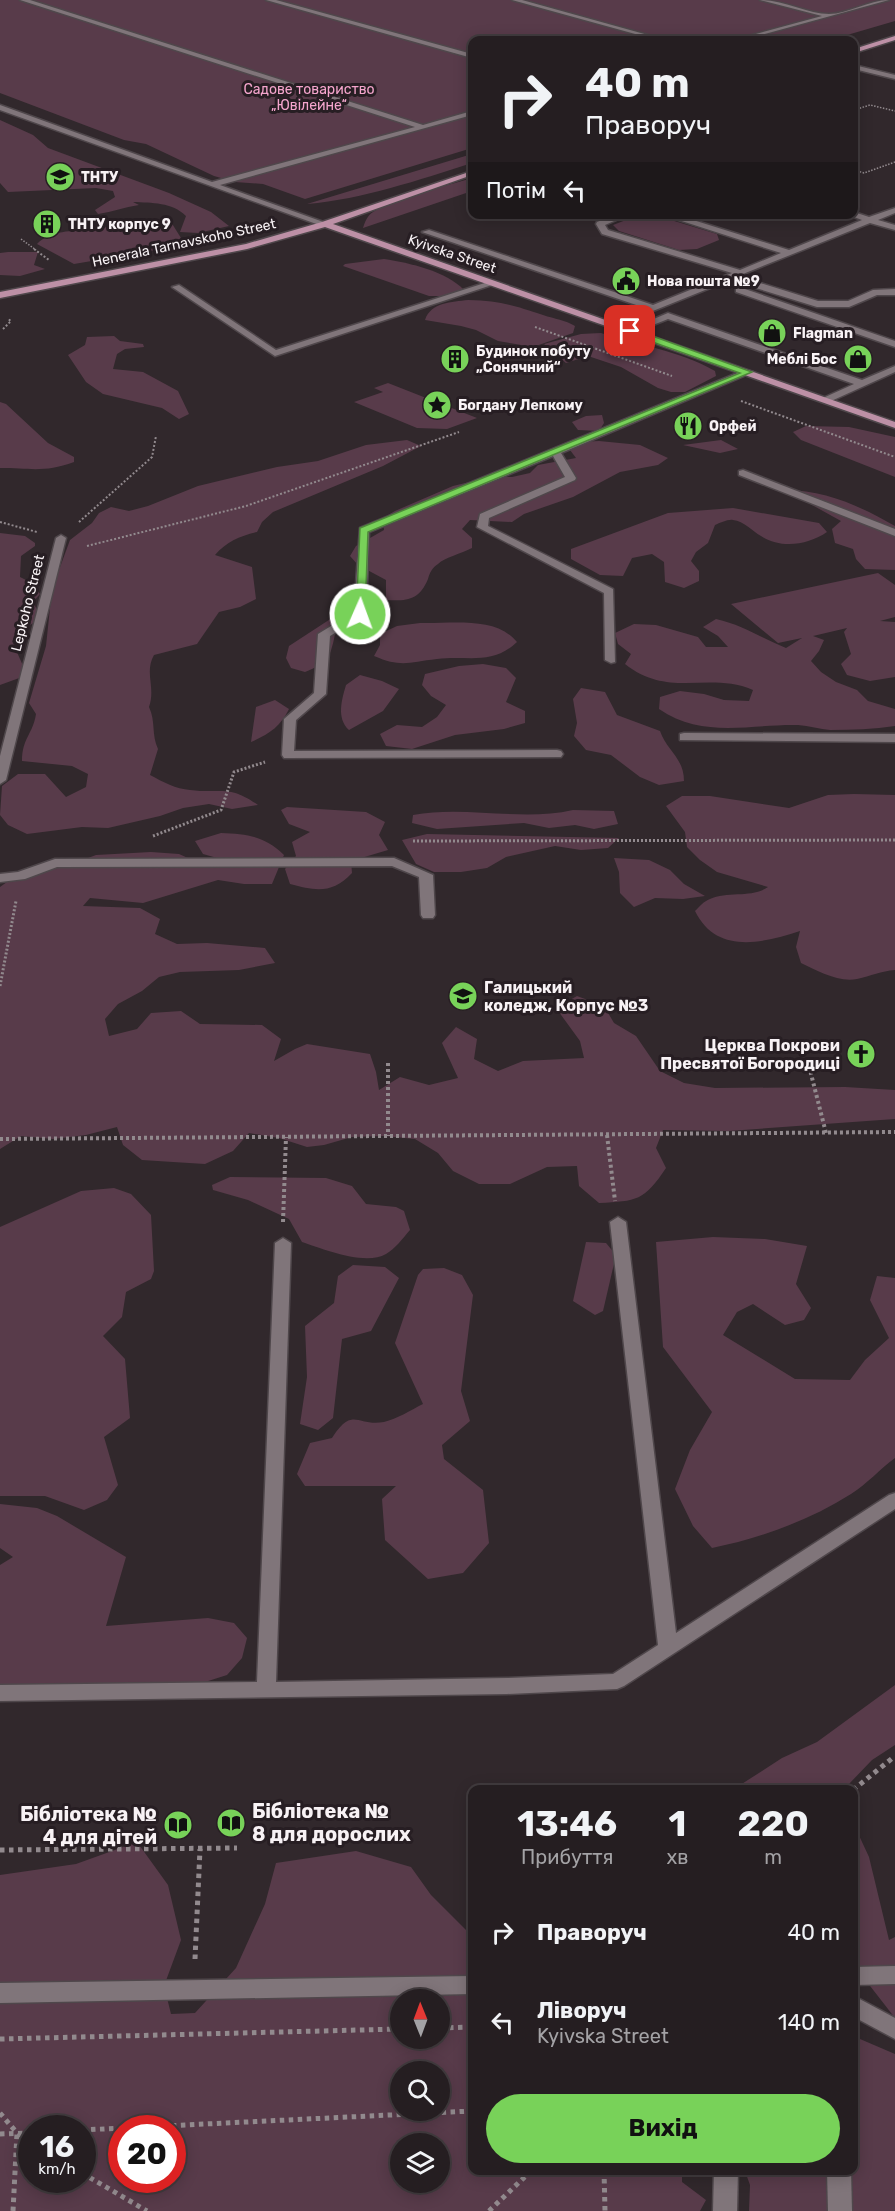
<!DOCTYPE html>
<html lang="uk">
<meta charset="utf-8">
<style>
:root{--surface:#251e21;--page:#2d272a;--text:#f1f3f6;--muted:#a3a2a5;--line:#423c3f;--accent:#78d259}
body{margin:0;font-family:Rubik,sans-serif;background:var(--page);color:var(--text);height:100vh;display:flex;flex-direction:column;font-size:22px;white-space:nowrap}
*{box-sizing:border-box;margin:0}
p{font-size:20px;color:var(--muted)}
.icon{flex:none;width:33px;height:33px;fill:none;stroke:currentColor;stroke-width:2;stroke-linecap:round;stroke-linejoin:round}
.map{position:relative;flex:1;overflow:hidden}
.panel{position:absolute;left:468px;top:1785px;width:390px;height:390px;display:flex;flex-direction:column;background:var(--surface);border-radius:12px;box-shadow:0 3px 15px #0003,0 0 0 2px var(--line)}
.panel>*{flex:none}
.guide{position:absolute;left:468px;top:36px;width:390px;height:183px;border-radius:12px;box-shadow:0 3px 15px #0003,0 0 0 2px var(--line);background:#251e21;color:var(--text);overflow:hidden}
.needle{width:39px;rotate:359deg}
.fabs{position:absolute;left:390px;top:1989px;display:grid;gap:12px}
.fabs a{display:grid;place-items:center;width:60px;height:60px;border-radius:50%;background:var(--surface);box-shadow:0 3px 15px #0003,0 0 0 2px var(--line);font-size:30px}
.speed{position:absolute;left:18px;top:2115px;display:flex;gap:12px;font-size:30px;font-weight:700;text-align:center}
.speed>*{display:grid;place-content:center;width:78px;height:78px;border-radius:50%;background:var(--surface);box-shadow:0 3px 15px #0003,0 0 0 2px var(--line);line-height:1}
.speed small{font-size:15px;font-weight:400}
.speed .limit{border:9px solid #d22;background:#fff;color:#111}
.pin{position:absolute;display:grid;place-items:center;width:51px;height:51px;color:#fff;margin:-26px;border-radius:12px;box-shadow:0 3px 9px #0006}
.me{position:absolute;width:66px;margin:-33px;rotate:2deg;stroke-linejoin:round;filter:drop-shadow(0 0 4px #0008)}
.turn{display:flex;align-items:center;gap:21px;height:126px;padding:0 18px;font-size:27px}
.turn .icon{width:78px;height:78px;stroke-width:2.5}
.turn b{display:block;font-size:42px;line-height:51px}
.then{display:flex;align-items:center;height:57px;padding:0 18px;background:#0003;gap:12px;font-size:22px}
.eta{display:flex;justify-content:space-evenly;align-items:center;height:102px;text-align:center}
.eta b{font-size:36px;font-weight:700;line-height:42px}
.action{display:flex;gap:12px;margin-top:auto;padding:12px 18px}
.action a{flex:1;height:69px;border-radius:36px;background:var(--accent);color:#111;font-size:24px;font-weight:700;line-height:69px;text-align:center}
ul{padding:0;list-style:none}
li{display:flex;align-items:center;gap:18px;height:90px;padding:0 18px}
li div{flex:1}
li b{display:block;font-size:22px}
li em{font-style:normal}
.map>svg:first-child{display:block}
.green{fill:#583b4a;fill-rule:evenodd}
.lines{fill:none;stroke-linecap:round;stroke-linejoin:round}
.minor-casing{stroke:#4f474b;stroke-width:3}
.major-casing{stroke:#4f474b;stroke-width:3}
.path-far4{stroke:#928a8e;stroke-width:1.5;stroke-dasharray:1.5 1.5;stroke-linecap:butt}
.path-far3{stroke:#928a8e;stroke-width:2;stroke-dasharray:2 2;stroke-linecap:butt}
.path-far2{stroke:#928a8e;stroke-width:3;stroke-dasharray:2 2;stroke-linecap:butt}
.path-far1{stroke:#928a8e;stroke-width:4;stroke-dasharray:3 3;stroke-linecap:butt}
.path{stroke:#928a8e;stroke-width:5;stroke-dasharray:4.5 4.5;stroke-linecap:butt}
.minor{fill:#80757a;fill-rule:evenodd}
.major{fill:#bd90a6;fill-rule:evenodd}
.route{fill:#78d259;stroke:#4e883a;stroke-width:1.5}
.labels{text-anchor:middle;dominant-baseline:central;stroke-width:6;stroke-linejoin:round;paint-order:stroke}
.far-park-label{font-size:14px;fill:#f5a5cd;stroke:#271e23}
.far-poi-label{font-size:14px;font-weight:bold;fill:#f8f2f5;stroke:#271e23;text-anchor:start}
.far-street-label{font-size:14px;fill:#f8f2f5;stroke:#271e23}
.poi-label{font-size:16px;font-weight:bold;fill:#f8f2f5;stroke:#271e23;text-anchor:start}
.near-poi-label{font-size:20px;font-weight:bold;fill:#f8f2f5;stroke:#271e23;text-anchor:start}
</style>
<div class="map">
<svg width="895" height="2211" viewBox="0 0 895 2211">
<rect width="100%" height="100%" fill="#31282c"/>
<g class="green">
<path d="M0,0H895V21L830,40H472V148L305,199L263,184L235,182L214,176L146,144L124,140L0,93Z"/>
<path d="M0,120L33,135L48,148L169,193L211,212L229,226L198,233L180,232L186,216C172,202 152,203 133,202L139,205C124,207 113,212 98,214L95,210L115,197L113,191L96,188L8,192L0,183Z"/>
<path d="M472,154V163C418,180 364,199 307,204Z"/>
<path d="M472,178V191L363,228C365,222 367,216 373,212C394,198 446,186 472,178Z"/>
<path d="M639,215L658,216L717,234L719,240L697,249L679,250L619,231L613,225Z"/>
<path d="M152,219L171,222L181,238L180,246L74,264L37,244C50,230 73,231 91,230C112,227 128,220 152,219Z"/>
<path d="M8,252H38L34,265L45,269L20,276L0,275V253Z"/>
<path d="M384,259C410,263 446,271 464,290L443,296H429L343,266L345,264Z"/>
<path d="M468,300C501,301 513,305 543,315C555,319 565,320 575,326L573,333L533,347L498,341L476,330L461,326L425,320C431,302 452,302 468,300Z"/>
<path d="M601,333C640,346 678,350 715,371L716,376L685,392H671L658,388L621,367L588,356L566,363L544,344L581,334Z"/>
<path d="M114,336L120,341L143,344L144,347L125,349L117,354L113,369L143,372L178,391L189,414L179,419L162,408L103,394L86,382L68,355L85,345L87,337Z"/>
<path d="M388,383L477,418L447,429L417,428L354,402L383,392L374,388Z"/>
<path d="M0,402L6,404L48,443L74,457V462C44,473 30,468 0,468Z"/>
<path d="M602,415L604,423L599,431L578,430L572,422L586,416Z"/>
<path d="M806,426L849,427L895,437V477L801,440L793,432Z"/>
<path d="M407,440L421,446L383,466L273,512L262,522L257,532C240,536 226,542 215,555L252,567L256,599L240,607L219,612L197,644L154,655C144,673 156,687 149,707C156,722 151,734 158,749L150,775C163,782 176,789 190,790C222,794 228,784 258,805L232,809L209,804L183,808L160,816L108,828L82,827L27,834L8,825L0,815L2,786L18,774H45L66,797L86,787L88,774L72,766L22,761C22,738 33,734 36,714L29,703L46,646L52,589L70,540L92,523L99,513L111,507L129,511L148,506L198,486L277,467L318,461L366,445Z"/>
<path d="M721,440L738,449L720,453L683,445Z"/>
<path d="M599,441L640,445L668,458L658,465L620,472L573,497L524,514L512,522L470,520L462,529L472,538V548C461,554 445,557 438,564C432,568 430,572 428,579C419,601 406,601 386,600V580L358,565L350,556L356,546L384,530L383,518L395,511L453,486L490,477H512L530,473L538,465L576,458L570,450L578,442Z"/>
<path d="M785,490C825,490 860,506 895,526V570L865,569L856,559L853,549L835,543L832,529L841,521Z"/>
<path d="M733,508L819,523L827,532C808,545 781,549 761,536C752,531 744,521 733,520C728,519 720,523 715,525L708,543L696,552L691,561L699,571V581L684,588L665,582L664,562L652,554L632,558L623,576L600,575L571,559V549L668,513Z"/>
<path d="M0,533L25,536L35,543V546L21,556L20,577L32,583L40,594L33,602L40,616L39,620L28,626L12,641L24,668L22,677L0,685Z"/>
<path d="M878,573L895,585V617L880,621L895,622V677L870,681L847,675L841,664L851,654L844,632L847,628L813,636L824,640L819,651L811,661L821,672L836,682L857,690L868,701L895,709V726C874,729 852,730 830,730C820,729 809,726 798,725C749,724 703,739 659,709L660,697L680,691L704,694L724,700L749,701L753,690C708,671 669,699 625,664L631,654L618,644L615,633L634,624L656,625L698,637L706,647H728L718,636L703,627L716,619C743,625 761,638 786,648L802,638L778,643L731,604Z"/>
<path d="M335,616C338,626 336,629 334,639C329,661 326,663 305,672L291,668L286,658L289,646Z"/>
<path d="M420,623C452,624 496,616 517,642C492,666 468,655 437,659C409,662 402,668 374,656L380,645V634L397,626Z"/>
<path d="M483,664L506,668L516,678L506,702L525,711V723L504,729L455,735L412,749L386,746L380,734L397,725L422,727L437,717L446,705L431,696L422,685L425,674L459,666Z"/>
<path d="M360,675L382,681L399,689L383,711L349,730C336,718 342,699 346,685Z"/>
<path d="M581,688L605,692L617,715L660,731C667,751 684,758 684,781L659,785L640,777L611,755L586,750L574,736L577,723L573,699Z"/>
<path d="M275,700L289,709C280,727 269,734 251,742L256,707Z"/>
<path d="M854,794L895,795V970C881,971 871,976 857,979C839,983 816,970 801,963L796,947L800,931C761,944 716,954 695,911C699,907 704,901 710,899C728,891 753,898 768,887L717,872L700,860L687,847L685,832L666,806L682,796H710L789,808L828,795Z"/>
<path d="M287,807L366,812L385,822L379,835L388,850L351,861L352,873C332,894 316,891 290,884L285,869L296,856L292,842L310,832L289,824L281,810Z"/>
<path d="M573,810L614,811L618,824L594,829L575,825L549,828L524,823L437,829L412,823L413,815C466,805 521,822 573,810Z"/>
<path d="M221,833C247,834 265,836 284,855L272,884H244L218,880L143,903L90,898L83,906L140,908L160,919L155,934L177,944L207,943L265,948L275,963L239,970L180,972L159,977L142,991L118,1004L105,1019L109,1036L137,1029L151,1013L181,1011L200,1024L262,1025L281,1039L274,1061L295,1049L307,1044L370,1054L376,1072L379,1090L400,1077L429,1085L458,1078L442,1043L456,1027L477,1039L474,1059L498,1071L523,1061L584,1058L580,1041L556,1008L577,996L604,1006L614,1023L636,1036L660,1071L684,1083L715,1088L845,1087L895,1090V1119L729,1131L663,1130L656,1148L666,1168C644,1201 637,1201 599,1203L579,1186L577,1166L547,1167L510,1184H479L453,1171L438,1153L415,1139L384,1136L352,1137L324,1145L307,1147L279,1138L249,1133L233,1151L205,1164L173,1162L142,1160L123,1145L117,1127L86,1135L53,1139L21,1136L0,1149V887L18,874L72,864L96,855L151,852L179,854L199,863L224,860L203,854L195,841Z"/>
<path d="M427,834L619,838L608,848L581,850L555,846L506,857L487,868L461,872H434L416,864L402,840Z"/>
<path d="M614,858L649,860L670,870L684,884L705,896L683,899L655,898L634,907L620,893L619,872Z"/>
<path d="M230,1177L326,1178L352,1186L366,1204L396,1207L404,1211L410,1230C403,1238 395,1249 386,1254C365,1266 323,1249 302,1242L289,1219L248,1200L213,1190L212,1185Z"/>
<path d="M114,1188L131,1194L151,1215L154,1271L151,1279L126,1292L122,1317L103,1336L125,1359L130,1418L104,1437L118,1485L107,1500L84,1510L45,1496H0V1227L81,1191Z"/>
<path d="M713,1237L765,1239L807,1246L796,1284L811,1308L804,1320L785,1325L753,1304L737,1312L723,1335L795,1379L850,1380L865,1360L889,1338L870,1300L877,1276L895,1278V1458C880,1469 867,1484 851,1494C810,1520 761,1538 712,1548L693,1526L675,1489L690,1450L712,1412L663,1347L656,1242Z"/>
<path d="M586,1242L606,1243L616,1255L603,1311L595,1315L573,1301Z"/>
<path d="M353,1265L385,1267L399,1278L371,1331L342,1339L333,1418L318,1430L300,1424L307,1377L305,1326L334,1303L338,1276Z"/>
<path d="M444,1268L462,1275L473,1295L461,1391L470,1421L442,1445L444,1459L483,1490L489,1543L463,1573L428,1579L385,1540L382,1499L396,1486H305L297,1474L310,1443L332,1438C353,1405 357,1427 384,1422C397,1419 411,1410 423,1404L395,1343L418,1275L423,1269Z"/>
<path d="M0,1504L37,1508L57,1516L126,1557L106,1626L208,1618L234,1623L247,1638L242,1658L227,1675L183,1689L0,1693V1565L13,1557L0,1548Z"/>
<path d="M895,1685V1745L872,1760L848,1785L840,1790L734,1789L782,1758L817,1742Z"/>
<path d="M854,1829H856L869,1857L889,1940L895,1937V2018L860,1973L854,1969Z"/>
<path d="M137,1842L168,1885L181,1940L164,1986L171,2014L195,2013L236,1968L265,1904L276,1863L356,1851L411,1867L431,1895L472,1936V2170L682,2171V2182L706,2200L700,2211H0V1875L76,1864ZM400,2000H440V2038H400ZM400,2072H440V2110H400ZM32,2128H82V2180H32ZM122,2128H172V2180H122ZM400,2144H440V2182H400Z"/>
<path d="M854,2033L860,2039L895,2054V2211H749L750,2185L745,2171L854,2170Z"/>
</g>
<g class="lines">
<g class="minor-casing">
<g id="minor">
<path d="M20,0H30L423,125L472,111V115L220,185L329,224L322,226L0,110V105L212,182L415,127Z"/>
<path d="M266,0H276L472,54V58Z"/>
<path d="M512,0H522L666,40H657Z"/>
<path d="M760,0C784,0 808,14 829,14C848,14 869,0 889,0L743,40H734L822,16Z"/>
<path d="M854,65L895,75V79L854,69Z"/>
<path d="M895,208V213L878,220L895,225V230L870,223L738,276L818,301H848L873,290L895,289V295H877L849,307H817L730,280L613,327L608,324L610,322L645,308L422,232L429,230L653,305L732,273L602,234L596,224L597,222L617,214H630L605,225L608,230L740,270L781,253L660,214H674L789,250L862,220L846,214H854V212L869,217Z"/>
<path d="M491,281L498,283L275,356L172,287L179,285L276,350Z"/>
<path d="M736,288H742L895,341V347L736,292Z"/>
<path d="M668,313L862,380L895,366V372L829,402H823V398L854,384L668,319L633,333L625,331Z"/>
<path d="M745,370L753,372L561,453L576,478L575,480L489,518L488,526L613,589L615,662L611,663L605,660L604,593L477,527L480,514L565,477L553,456L369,532L366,614L330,636L326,694L296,720L294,751L557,750L561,751L563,754L561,757L284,758L282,755L284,719L314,693L318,634L354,612L360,528Z"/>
<path d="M743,470L895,529V536L739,475V471Z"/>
<path d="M61,535L66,538L6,780L0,784V756L56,538Z"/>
<path d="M684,733L895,734V742L680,740V734Z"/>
<path d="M394,858L433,875L435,915L433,918H423L421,915L419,877L392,866L57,867L25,879L0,882V874L18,872L55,859Z"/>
<path d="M618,1217L626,1222L676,1633L889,1495L895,1493V1509L624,1686L617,1689L507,1694L0,1701V1685L257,1682L275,1243L283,1238L291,1243L276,1682L507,1678L613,1674L658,1645L610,1222Z"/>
<path d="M895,1966V1984L854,1985V1967Z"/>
<path d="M472,1976V1994L0,2003V1983Z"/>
<path d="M854,1996L895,2018V2039L854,2017Z"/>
<path d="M714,2170H738L737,2211H713Z"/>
<path d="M827,2170H851L852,2211H828Z"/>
</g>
</g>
<g class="major-casing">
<g id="major">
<path d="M895,36V40L854,53V49Z"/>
<path d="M472,171V175L333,224L895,422V428L325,227L247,249L0,298V292L246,244L322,222Z"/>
</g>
</g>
<g class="path-far4">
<path d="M854,110L870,105L895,111"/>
<path d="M854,170L864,173L895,162"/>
<path d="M21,239L36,250"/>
</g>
<g class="path-far3">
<path d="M34,249L49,260"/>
<path d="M535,327L672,376"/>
<path d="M3,329L11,321L8,319"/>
<path d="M741,401L895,457"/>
<path d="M0,522L37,532"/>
<path d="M79,522L152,457L156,436"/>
<path d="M87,546L246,506L459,432"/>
</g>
<g class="path-far2">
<path d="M153,836L221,810L234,772L265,762"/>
<path d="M413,841L895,840"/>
<path d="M0,986L16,901"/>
</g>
<g class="path-far1">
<path d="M388,1063V1136"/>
<path d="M809,1066L826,1133"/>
<path d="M607,1135L615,1201"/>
<path d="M0,1139L895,1132"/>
<path d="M283,1222L286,1137"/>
</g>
<g class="path">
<path d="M853,1790L895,1756"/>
<path d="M0,1850L237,1848"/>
<path d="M195,1959L200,1849"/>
<path d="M440,2028L472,2027"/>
<path d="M0,2039L400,2029"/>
<path d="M0,2113L17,2133L32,2142"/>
<path d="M82,2130L472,2111"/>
<path d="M0,2134L32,2133"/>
<path d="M604,2170L605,2211"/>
<path d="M82,2173L147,2211"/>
<path d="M13,2211L17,2133"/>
<path d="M489,2211L532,2170"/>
</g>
<use href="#minor" class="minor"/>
<use href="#major" class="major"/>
</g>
<path class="route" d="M627,329H633L752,372L368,532L365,614L356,616L360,528L740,373L627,333Z"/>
<defs>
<g id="university-disc" transform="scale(1.5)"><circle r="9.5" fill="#78d259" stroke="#271e23"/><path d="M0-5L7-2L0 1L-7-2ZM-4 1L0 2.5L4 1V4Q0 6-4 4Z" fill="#111"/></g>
<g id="building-disc" transform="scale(1.5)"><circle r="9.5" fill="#78d259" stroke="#271e23"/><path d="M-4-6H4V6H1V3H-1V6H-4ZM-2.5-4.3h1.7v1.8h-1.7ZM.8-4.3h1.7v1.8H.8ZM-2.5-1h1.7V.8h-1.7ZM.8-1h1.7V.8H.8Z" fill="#111"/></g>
<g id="civic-disc" transform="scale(1.5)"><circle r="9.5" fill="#78d259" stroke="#271e23"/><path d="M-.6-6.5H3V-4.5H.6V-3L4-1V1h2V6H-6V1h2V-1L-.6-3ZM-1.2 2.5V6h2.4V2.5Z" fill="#111"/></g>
<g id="shop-disc" transform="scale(1.5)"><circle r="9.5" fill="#78d259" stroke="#271e23"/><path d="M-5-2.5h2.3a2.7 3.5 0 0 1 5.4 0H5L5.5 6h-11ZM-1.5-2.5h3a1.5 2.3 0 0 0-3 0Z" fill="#111"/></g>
<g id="sight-disc" transform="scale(1.5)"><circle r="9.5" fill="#78d259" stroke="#271e23"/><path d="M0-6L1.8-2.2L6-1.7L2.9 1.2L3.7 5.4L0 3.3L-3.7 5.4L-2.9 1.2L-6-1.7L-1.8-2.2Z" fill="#111"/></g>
<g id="restaurant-disc" transform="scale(1.5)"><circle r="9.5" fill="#78d259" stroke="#271e23"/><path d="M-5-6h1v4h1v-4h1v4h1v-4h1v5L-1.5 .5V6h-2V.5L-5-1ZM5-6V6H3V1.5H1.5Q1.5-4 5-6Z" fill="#111"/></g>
<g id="church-disc" transform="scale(1.5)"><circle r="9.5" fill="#78d259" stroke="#271e23"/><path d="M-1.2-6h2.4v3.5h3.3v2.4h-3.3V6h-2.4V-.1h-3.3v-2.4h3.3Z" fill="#111"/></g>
<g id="library-disc" transform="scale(1.5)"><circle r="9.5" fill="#78d259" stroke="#271e23"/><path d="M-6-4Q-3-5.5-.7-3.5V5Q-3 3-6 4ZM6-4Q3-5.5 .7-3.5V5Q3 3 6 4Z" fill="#111"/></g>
</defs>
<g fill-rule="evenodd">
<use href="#university-disc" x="60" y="177"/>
<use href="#building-disc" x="47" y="224"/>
<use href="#civic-disc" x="626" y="281"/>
<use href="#shop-disc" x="772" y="333"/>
<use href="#building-disc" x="455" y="359"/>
<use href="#shop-disc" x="858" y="359"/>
<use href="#sight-disc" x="437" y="405"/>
<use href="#restaurant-disc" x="688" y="426"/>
<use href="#university-disc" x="463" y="996"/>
<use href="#church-disc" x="861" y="1054"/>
<use href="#library-disc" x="231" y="1823"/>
<use href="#library-disc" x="178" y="1825"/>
</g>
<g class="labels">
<g class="far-park-label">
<text x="309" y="89">Садове товариство<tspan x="309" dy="16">„Ювілейне“</tspan></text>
</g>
<g class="far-poi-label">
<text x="81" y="177">ТНТУ</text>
<text x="68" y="224">ТНТУ корпус 9</text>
<text x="647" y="281">Нова пошта №9</text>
<text x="793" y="333">Flagman</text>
<text x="476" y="351">Будинок побуту<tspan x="476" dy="16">„Сонячний“</tspan></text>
<text x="837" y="359" text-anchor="end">Меблі Бос</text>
<text x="458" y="405">Богдану Лепкому</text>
<text x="709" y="426">Орфей</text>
</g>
<g class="far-street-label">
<text transform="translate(184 243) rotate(-12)">Henerala Tarnavskoho Street</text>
<text transform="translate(452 254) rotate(19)">Kyivska Street</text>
<text transform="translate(28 603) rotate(-76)">Lepkoho Street</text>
</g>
<g class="poi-label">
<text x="484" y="987">Галицький<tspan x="484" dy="18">коледж, Корпус №3</tspan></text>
<text x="840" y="1045" text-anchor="end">Церква Покрови<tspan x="840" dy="18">Пресвятої Богородиці</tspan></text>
</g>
<g class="near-poi-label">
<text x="252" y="1811">Бібліотека №<tspan x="252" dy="23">8 для дорослих</tspan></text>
<text x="157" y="1814" text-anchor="end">Бібліотека №<tspan x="157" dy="23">4 для дітей</tspan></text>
</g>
</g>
</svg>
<div class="fabs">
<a><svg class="needle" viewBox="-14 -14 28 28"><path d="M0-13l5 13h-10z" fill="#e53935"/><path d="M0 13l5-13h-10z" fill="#a3a2a5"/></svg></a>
<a><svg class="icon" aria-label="search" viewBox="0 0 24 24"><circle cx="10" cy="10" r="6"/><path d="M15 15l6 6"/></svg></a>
<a><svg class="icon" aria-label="layers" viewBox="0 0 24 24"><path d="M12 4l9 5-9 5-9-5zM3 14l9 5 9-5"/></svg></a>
</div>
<div class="speed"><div>16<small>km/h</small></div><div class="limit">20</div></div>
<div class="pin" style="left:630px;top:331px;background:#d93025"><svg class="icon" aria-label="arrive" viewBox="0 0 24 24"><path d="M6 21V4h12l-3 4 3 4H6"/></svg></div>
<svg class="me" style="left:360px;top:614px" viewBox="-20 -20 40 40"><circle r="17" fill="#78d259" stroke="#fff" stroke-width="3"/><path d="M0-11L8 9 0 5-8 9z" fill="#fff"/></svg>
<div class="guide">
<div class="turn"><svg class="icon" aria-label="right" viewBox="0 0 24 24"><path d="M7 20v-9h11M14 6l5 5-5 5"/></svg><div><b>40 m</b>Праворуч</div></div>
<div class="then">Потім<svg class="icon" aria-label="left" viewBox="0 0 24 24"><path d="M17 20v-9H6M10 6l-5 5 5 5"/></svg></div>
</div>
<section class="panel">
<div class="eta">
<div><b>13:46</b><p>Прибуття</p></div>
<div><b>1</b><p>хв</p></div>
<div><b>220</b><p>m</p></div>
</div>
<ul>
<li><svg class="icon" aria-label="right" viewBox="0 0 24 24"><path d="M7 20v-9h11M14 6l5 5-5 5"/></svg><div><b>Праворуч</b></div><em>40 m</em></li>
<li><svg class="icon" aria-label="left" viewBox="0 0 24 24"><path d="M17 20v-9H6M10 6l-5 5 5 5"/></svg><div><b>Ліворуч</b><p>Kyivska Street</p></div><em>140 m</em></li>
</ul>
<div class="action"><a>Вихід</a></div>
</section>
</div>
